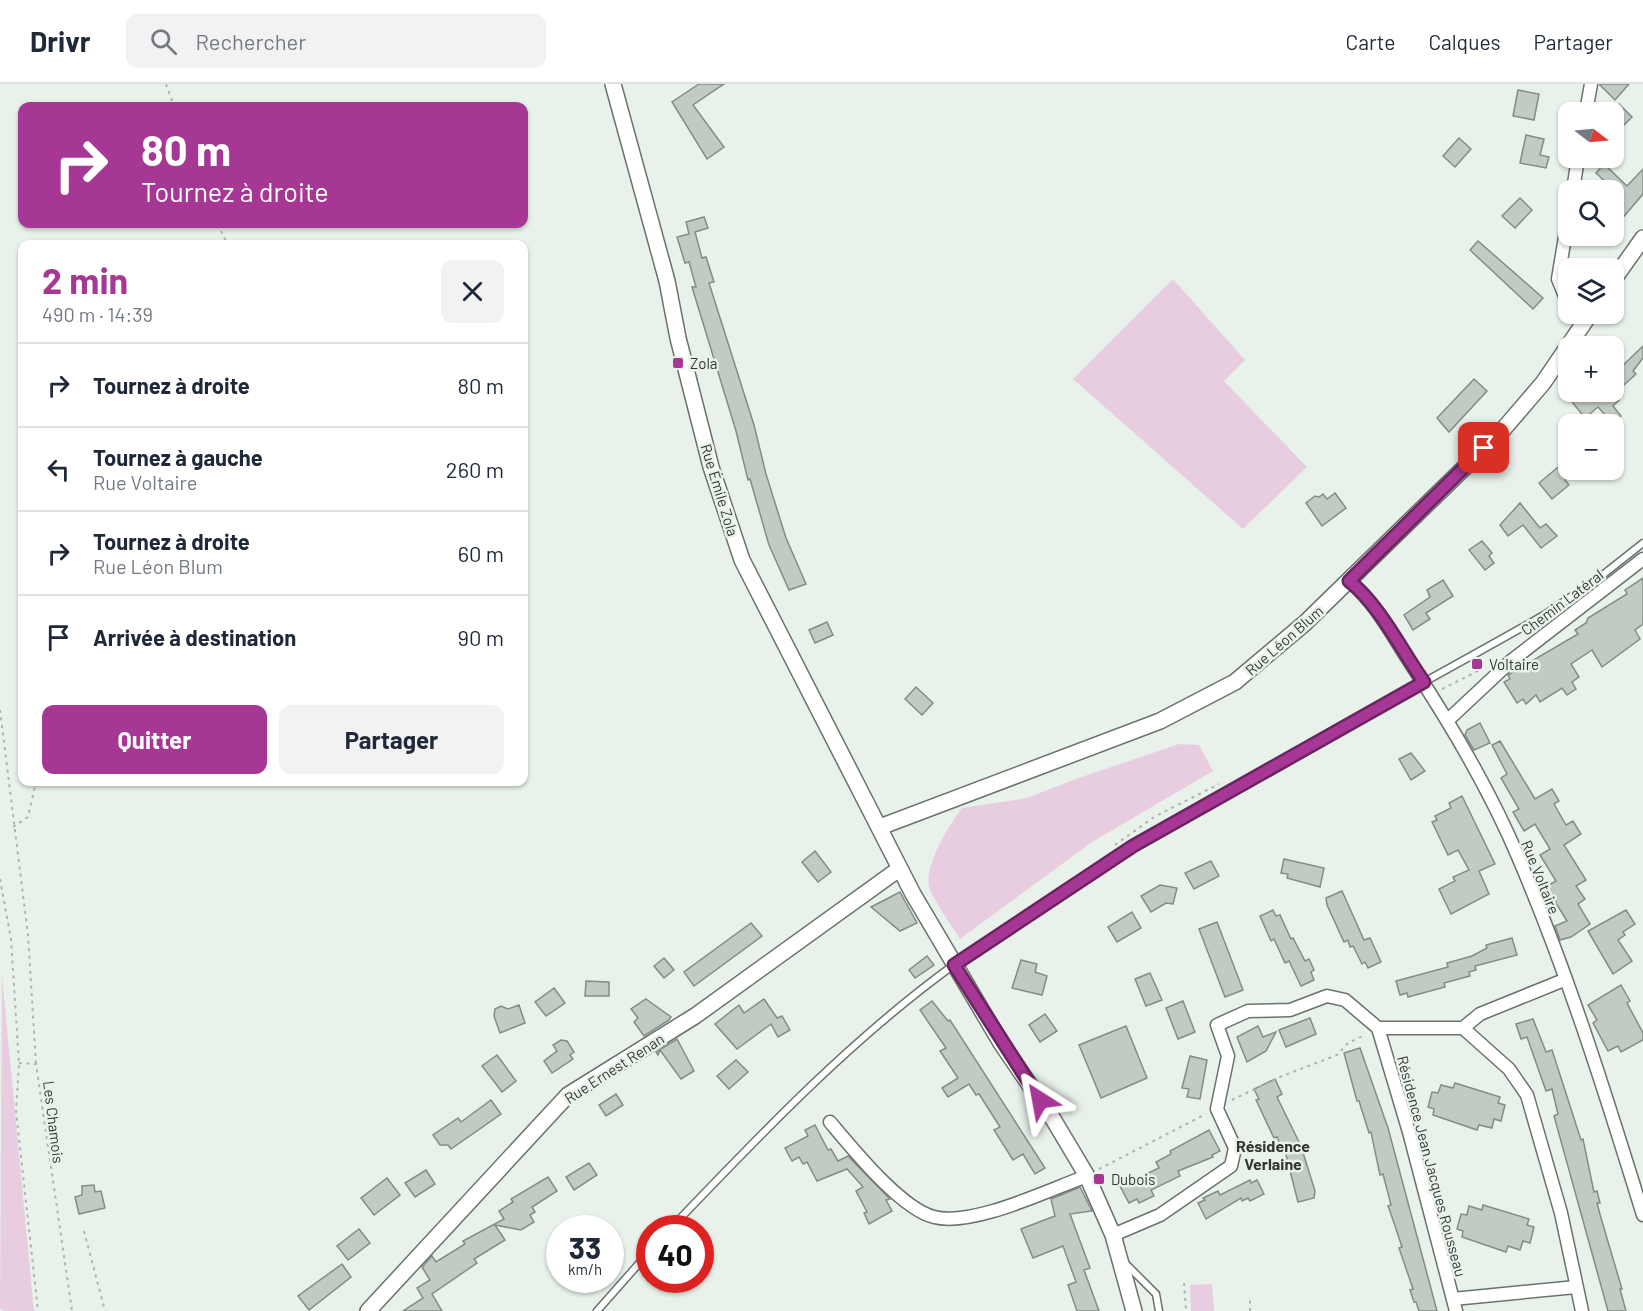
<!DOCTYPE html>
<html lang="fr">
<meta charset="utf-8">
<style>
:root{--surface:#fff;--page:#f2f2f3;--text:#1f2937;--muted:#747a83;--line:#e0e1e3;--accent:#a63795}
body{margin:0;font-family:Barlow,sans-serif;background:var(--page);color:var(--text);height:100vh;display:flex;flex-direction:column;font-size:22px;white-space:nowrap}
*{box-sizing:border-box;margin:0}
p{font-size:20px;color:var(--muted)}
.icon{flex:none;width:33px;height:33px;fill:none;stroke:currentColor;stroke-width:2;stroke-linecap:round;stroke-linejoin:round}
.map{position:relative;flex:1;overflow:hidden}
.drawer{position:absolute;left:18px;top:156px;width:510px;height:546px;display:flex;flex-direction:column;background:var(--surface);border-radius:12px;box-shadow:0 2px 4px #0004}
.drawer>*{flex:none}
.top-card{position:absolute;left:18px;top:18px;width:510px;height:126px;border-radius:12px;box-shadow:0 2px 4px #0004;background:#a63795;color:#fff;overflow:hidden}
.needle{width:39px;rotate:106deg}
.controls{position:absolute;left:1558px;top:18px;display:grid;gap:12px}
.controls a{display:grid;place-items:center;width:66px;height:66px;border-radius:12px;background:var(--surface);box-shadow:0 2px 4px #0004;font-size:30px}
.speed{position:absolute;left:546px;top:1131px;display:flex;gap:12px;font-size:30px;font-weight:700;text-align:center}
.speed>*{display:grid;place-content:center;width:78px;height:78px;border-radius:50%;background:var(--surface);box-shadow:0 2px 4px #0004;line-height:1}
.speed small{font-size:15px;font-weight:400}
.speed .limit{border:9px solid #d22;background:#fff;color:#111}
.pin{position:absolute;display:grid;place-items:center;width:51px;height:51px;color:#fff;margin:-26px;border-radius:12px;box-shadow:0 3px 9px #0006}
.me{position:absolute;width:66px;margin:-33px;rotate:326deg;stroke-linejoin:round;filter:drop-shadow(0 0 4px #0008)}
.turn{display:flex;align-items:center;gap:21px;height:126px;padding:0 24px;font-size:27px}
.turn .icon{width:78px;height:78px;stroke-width:2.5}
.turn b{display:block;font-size:42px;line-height:51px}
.round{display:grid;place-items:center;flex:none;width:63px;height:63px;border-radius:12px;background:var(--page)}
.headline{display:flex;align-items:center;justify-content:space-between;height:102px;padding:0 24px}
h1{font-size:36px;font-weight:700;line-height:45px;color:var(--accent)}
.cta{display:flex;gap:12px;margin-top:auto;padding:12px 24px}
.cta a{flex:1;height:69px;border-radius:12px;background:var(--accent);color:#fff;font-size:24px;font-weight:700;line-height:69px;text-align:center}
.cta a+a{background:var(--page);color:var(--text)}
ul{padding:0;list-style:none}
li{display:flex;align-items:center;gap:18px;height:84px;padding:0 24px;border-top:2px solid var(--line)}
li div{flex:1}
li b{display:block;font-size:22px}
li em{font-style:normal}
header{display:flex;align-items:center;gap:36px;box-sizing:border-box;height:84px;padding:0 30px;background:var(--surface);border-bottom:2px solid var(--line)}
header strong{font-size:28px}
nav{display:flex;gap:33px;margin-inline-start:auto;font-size:21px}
.search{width:420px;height:54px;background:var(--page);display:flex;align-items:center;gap:15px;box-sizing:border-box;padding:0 21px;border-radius:12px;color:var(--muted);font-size:22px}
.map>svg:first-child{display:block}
.green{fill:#e8cde1}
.building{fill:#c1cac3;stroke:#838c86;stroke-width:1.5}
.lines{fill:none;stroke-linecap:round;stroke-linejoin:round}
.service-casing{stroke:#6a726c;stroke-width:9}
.minor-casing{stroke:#6a726c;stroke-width:15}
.tertiary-casing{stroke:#6a726c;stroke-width:18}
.path{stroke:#acb4ae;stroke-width:2;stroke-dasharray:3 4.5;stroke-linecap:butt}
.service{stroke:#fff;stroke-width:6}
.minor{stroke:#fff;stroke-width:12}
.tertiary{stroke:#fff;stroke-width:15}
.route-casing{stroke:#6c2461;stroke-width:15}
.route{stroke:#a63795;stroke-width:10}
.poi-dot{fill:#a63795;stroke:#e8f2ea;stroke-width:2}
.labels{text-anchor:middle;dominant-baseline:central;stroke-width:5;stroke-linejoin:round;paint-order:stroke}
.poi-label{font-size:15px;fill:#333734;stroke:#e8f2ea;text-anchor:start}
.street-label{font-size:15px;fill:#333734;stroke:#e8f2ea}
.neighbourhood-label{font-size:16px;font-weight:bold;fill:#333734;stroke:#e8f2ea}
</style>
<header>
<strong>Drivr</strong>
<div class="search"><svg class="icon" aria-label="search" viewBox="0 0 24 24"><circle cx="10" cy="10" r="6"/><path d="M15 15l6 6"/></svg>Rechercher</div>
<nav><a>Carte</a><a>Calques</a><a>Partager</a></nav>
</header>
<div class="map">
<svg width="1643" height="1227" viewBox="0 0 1643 1227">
<rect width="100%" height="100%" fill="#e8f2ea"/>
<g class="green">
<path d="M1173,195L1245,276L1224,297L1307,383L1243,445L1073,295Z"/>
<path d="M1179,660L1199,661L1213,687L1092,758L960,855C950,839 938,823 930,806C922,784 949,741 962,724L1027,714L1076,695Z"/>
<path d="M2,892L34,1227H4L0,1224Z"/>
<path d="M1212,1200L1214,1227H1191L1190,1201Z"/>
</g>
<g class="building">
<path d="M699,0H724L693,21L724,63L707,75L672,18Z"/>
<path d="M1599,0H1629L1615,16Z"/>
<path d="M1518,6L1539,10L1534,36L1513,32Z"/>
<path d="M1619,20L1632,33L1614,51V26Z"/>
<path d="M1526,51L1544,55L1540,71L1549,73L1546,84L1520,79Z"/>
<path d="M1459,54L1471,65L1455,83L1443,72Z"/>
<path d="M1604,80L1627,102L1643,85V110L1614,144V106L1596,89Z"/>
<path d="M1520,114L1532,126L1515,144L1502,132Z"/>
<path d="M704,133L708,144L695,148L702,174L706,173L714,198L709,199L754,341L766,390L786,454L806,500L789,506L769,461L750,395L748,396L736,347L692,203H696L689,178L685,179L677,153L689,150L686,138Z"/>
<path d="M1478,157L1543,214L1533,225L1470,166Z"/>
<path d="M1643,262V274L1633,287L1636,290L1614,310L1619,316L1613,322L1621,332L1613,340L1598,323L1585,334L1564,308H1612L1614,310V290Z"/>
<path d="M1474,295L1487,307L1449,348L1437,334Z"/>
<path d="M1569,374V393L1565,396L1569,401L1552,415L1539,399Z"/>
<path d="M1335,409L1346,424L1322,442L1306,419L1315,412L1319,413L1323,410L1327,415Z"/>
<path d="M1520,419L1540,444L1546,440L1557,452L1541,464L1523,441L1508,452L1500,441Z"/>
<path d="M1482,457L1492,469L1489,472L1494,479L1485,486L1469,466Z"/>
<path d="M1643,494V540L1635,546L1640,555L1602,583L1592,566L1571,580L1579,593L1572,598L1576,605L1567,611L1562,604L1540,618L1536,611L1526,620L1523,615L1517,619L1504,598L1510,595L1508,591L1578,550L1575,546L1586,539L1588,534L1627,510L1625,506Z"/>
<path d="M1443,496L1453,512L1426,529L1430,535L1413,546L1404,531L1430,513L1427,506Z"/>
<path d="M827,538L833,551L815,559L809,546Z"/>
<path d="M916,603L933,619L922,631L905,615Z"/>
<path d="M1480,639L1490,659L1474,666L1465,651L1467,646Z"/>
<path d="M1500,657L1535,715L1552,705L1559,717L1554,720L1566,741L1573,737L1581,750L1564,761L1586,796L1576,802L1585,815L1578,820L1590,840L1571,853L1560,856L1555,842L1567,837L1546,803L1556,797L1540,771L1550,765L1535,740L1524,747L1513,728L1519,725L1501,694L1507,690L1492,661Z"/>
<path d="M1411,669L1425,687L1411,696L1399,675Z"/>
<path d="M1462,712L1495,780L1479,787L1489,810L1451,830L1439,805L1455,797L1453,793L1469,786L1458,766L1448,771L1432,738L1437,736L1435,732L1451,724L1449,719Z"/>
<path d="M815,767L831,788L818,798L802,778Z"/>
<path d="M1284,775L1324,784L1320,803L1287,794L1288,790L1281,789Z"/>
<path d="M1211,777L1219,792L1194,805L1185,789Z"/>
<path d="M1160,801L1177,804L1173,820L1166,819L1151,828L1141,812Z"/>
<path d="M1342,807L1364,856L1370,854L1381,878L1368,884L1365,878L1362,880L1353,862L1350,863L1348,856L1344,858L1327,821L1326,814Z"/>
<path d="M900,808L917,839L900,847L871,823Z"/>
<path d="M1273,826L1276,832L1280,831L1291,855L1293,854L1305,877L1309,875L1314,886L1311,888L1314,896L1301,902L1289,877L1285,879L1274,855L1271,857L1260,832Z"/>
<path d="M1626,826L1635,840L1623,848L1625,851L1618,856L1632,877L1613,890L1588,847Z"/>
<path d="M1132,828L1141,844L1117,858L1108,843Z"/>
<path d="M1217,838L1243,906L1225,913L1199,845Z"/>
<path d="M751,839L762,852L694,902L684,888Z"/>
<path d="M1512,854L1517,871L1475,882L1476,886L1469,888L1470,892L1444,899L1445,903L1408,913L1407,909L1400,911L1396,897L1448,883L1447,879L1472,872L1487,864L1486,861Z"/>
<path d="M927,872L934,881L915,894L909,886Z"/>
<path d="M664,874L674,886L664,894L654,882Z"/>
<path d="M1021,876L1037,880L1035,888L1047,892L1042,911L1012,904Z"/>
<path d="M1150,889L1162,916L1146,922L1135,895Z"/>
<path d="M586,897L609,898V912H585Z"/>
<path d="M1621,901L1630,917L1627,919L1643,949V956L1621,968L1618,962L1608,967L1593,939L1597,936L1588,921Z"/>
<path d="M554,904L565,919L546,932L535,918Z"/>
<path d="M646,915L671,933L669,936L644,952L634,938L638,934L631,925Z"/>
<path d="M764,915L777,934L782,932L790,946L778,953L771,940L737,965L715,940L739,921L744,929Z"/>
<path d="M932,917L948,937L950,936L1045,1084L1035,1090L1023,1070L1013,1076L994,1046L1000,1043L979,1010L976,1011L969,1000L948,1013L942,1004L958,994L940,967L946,964L920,926Z"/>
<path d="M1183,917L1195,948L1178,955L1166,924Z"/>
<path d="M519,921L525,939L500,949L494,932L495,925L501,922L508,925Z"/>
<path d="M1045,930L1057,947L1040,958L1029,941Z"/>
<path d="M1310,934L1316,950L1286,963L1279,946Z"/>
<path d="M1533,935L1546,968L1552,966L1581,1056L1583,1055L1594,1108L1597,1107L1600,1119H1597L1601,1134L1622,1205H1620L1626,1227H1608L1554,1032L1558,1030L1552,1005L1546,1007L1527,953L1521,955L1516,940Z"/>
<path d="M1126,942L1147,994L1101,1014L1079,961Z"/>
<path d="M1258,942L1263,953L1276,948L1266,967L1247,978L1237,953Z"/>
<path d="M677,955L694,987L681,995L660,966L658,971L656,968Z"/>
<path d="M561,956L567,957L574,968L570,971L573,975L552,989L544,977L557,967L553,961Z"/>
<path d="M1360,964L1388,1044L1437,1227H1419L1416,1218H1414L1410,1206L1413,1205L1399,1164L1402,1163L1390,1127L1388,1122L1391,1121L1383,1090L1380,1091L1371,1048L1369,1049L1359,1017H1357L1344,969Z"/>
<path d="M497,971L516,997L502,1008L482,982Z"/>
<path d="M1190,972L1207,976L1200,1015L1187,1013L1189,1005L1182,1004Z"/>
<path d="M736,976L748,988L729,1005L717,992Z"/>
<path d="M1275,995L1282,1010L1277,1013L1301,1062L1315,1107L1314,1114L1298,1118L1283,1059L1280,1060L1277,1053L1274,1054L1256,1016L1259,1015L1254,1005Z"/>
<path d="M1455,999L1500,1013L1498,1019L1505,1021L1501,1037L1494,1035L1492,1044L1479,1041L1477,1046L1433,1031L1434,1025L1428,1023L1432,1008L1438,1009L1441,1001L1453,1004Z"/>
<path d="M616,1010L623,1021L606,1032L599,1021Z"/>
<path d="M491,1016L501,1030L451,1065L448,1061H440L433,1051L458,1034L461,1038Z"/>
<path d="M815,1041L828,1066L831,1065L838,1077L848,1072L890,1115L886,1116L892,1127L869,1140L864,1129L867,1128L856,1107L863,1103L847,1085L817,1097L807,1078L803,1080L799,1073L792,1077L785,1064L808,1052L805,1046Z"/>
<path d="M1209,1046L1220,1067L1212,1071L1213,1073L1178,1087L1180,1092L1151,1106L1154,1112L1139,1119L1137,1115L1129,1119L1120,1102L1159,1084L1156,1078L1171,1070L1170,1067Z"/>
<path d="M589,1079L597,1091L574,1106L566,1093Z"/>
<path d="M426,1086L435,1100L415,1113L405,1099Z"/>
<path d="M548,1093L557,1107L532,1123L535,1128L530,1131L534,1138L521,1146L495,1141L505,1156L474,1175L477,1179L432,1210L442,1227H403L423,1214L417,1204L430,1196L422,1183L432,1172L436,1178L465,1160L463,1157L504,1135L499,1127L513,1118L511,1115Z"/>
<path d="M387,1094L400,1111L374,1131L361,1114Z"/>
<path d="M1250,1096L1251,1099L1257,1096L1264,1110L1250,1117L1248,1114L1242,1117L1241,1114L1206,1135L1198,1119L1205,1116L1203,1114L1218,1107L1220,1111Z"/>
<path d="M94,1101L95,1108L101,1107L105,1124L79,1130L75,1113L82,1111V1102Z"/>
<path d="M1080,1103L1092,1127L1070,1130L1090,1184L1084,1186L1099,1227H1077L1068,1201L1076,1198L1063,1162L1033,1174L1021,1145L1055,1132L1051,1115Z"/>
<path d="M1483,1121L1529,1135L1527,1141L1534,1143L1530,1159L1523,1157L1520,1166L1508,1162L1506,1168L1462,1153L1463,1147L1457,1145L1461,1130L1467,1131L1469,1122L1482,1126Z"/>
<path d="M359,1145L370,1159L348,1176L337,1162Z"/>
<path d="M342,1180L351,1193L309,1226L298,1212Z"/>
</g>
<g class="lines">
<g class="service-casing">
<g id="service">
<path d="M671,1144C760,1051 850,956 955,880C1140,746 1346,644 1544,531L1600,493L1643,459"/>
<path d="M1124,1178L1156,1210L1159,1227"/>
<path d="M597,1227L650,1167"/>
</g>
</g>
<g class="minor-casing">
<g id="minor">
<path d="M1586,28L1591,0"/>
<path d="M1573,106L1578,74"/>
<path d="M1569,129L1558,195L1569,222"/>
<path d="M1575,230L1583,239"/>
<path d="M1349,497C1375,517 1393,553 1411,580C1452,642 1490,706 1519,775C1568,890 1606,1011 1643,1131"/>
<path d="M1448,636L1511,577L1643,475"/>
<path d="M1378,944L1409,1048L1456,1227"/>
<path d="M1463,944L1509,985L1527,1011L1561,1129L1582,1227"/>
<path d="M830,1038C852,1064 901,1125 934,1133C973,1143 1048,1106 1087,1092"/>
<path d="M1113,1151L1160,1131L1231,1082L1235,1064L1217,1025L1228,972L1217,941L1248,927L1290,926L1327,912L1345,916L1378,944H1463L1480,930L1564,896"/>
<path d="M1453,1215L1576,1203"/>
</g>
</g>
<g class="tertiary-casing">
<g id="tertiary">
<path d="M613,0L667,197L678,254L711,383L742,476L913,810L1001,959L1053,1035L1087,1092L1113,1151L1134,1227"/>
<path d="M1614,195L1643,154"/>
<path d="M880,743L1160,637L1235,598L1305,539L1501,348L1543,299L1590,230"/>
<path d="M368,1227L568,1011L695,932L899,785"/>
</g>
</g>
<g class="path">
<path d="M166,0L174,22"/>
<path d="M218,140L227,160"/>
<path d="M1442,605L1482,585"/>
<path d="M0,626L28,851L36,980"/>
<path d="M13,743L28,733L36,698"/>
<path d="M1115,761L1154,733L1219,700"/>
<path d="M0,795L11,855L19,979L16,1027L38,1227"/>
<path d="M19,979L36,980L72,1227"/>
<path d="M1232,1016L1280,993L1337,971L1348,959L1365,951"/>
<path d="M1099,1085L1206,1030"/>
<path d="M84,1147L105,1227"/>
<path d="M1184,1199L1186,1227"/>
<path d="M1250,1227V1216"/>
</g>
<use href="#service" class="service"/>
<use href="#minor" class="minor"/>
<use href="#tertiary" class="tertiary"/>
</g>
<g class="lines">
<g class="route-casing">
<path id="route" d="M1040,1016L954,881L1133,762L1424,598C1402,567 1379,520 1349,497L1484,364"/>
</g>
<use href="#route" class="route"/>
</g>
<g class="poi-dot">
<rect x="672" y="273" width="12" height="12" rx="3"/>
<rect x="1471" y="574" width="12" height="12" rx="3"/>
<rect x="1093" y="1089" width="12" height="12" rx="3"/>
</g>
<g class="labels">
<g class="poi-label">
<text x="690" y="279">Zola</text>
<text x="1489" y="580">Voltaire</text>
<text x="1111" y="1095">Dubois</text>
</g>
<g class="street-label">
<text transform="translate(720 406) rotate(73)">Rue Émile Zola</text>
<text transform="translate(1562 518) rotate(-37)">Chemin Latéral</text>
<text transform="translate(1284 556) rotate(-41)">Rue Léon Blum</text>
<text transform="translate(1541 793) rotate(68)">Rue Voltaire</text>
<text transform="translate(614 984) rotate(-33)">Rue Ernest Renan</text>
<text transform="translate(54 1038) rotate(83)">Les Chamois</text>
<text transform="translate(1432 1082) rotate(75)">Résidence Jean Jacques Rousseau</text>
</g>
<g class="neighbourhood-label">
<text x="1273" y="1061">Résidence<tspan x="1273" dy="18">Verlaine</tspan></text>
</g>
</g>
</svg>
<div class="controls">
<a><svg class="needle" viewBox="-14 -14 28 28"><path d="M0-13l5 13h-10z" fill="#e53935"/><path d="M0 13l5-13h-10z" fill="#747a83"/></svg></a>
<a><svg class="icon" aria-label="search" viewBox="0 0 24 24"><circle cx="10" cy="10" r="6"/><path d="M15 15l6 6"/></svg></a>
<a><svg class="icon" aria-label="layers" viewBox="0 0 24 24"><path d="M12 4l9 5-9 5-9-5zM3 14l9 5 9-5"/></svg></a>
<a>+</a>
<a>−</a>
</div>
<div class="speed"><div>33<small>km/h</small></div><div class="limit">40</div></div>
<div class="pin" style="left:1484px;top:364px;background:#d93025"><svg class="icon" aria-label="arrive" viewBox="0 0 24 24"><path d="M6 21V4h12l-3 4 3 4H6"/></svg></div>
<svg class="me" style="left:1040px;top:1016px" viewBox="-20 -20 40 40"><path d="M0-17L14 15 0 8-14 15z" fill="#a63795" stroke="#fff" stroke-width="4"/></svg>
<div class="top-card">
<div class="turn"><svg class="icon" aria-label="right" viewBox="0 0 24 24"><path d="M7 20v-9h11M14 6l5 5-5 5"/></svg><div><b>80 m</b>Tournez à droite</div></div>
</div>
<section class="drawer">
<div class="headline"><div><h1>2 min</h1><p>490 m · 14:39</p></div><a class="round"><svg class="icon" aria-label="close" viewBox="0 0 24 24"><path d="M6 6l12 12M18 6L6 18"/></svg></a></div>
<ul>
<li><svg class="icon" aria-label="right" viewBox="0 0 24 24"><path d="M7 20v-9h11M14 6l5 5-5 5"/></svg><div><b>Tournez à droite</b></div><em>80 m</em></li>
<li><svg class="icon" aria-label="left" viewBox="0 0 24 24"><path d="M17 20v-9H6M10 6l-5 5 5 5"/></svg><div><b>Tournez à gauche</b><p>Rue Voltaire</p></div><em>260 m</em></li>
<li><svg class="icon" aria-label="right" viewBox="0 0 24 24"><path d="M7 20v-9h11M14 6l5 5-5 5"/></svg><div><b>Tournez à droite</b><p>Rue Léon Blum</p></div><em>60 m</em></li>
<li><svg class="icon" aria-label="arrive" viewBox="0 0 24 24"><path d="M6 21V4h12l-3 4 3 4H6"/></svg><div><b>Arrivée à destination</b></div><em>90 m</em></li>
</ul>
<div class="cta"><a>Quitter</a><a>Partager</a></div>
</section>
</div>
